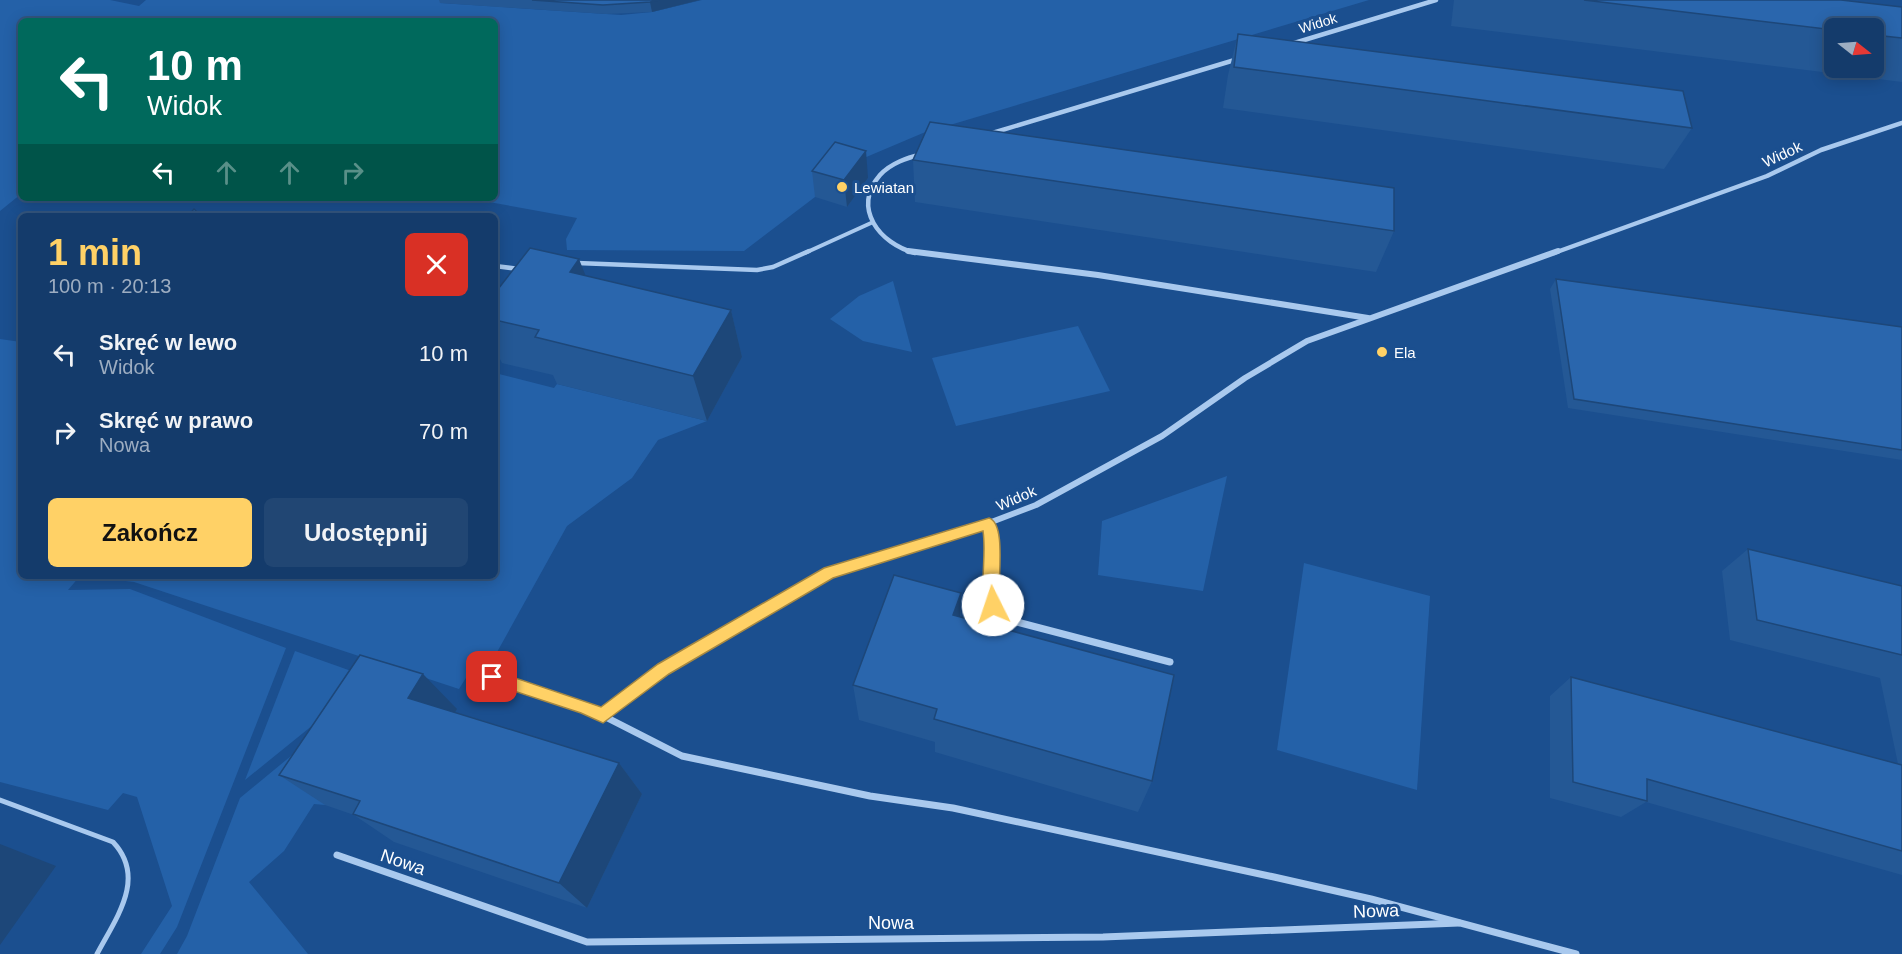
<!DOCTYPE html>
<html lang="pl">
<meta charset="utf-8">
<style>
:root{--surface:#143b6b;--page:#214673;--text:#f1f3f6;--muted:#9dadc1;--line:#33557e;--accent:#ffd166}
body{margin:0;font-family:Arial,sans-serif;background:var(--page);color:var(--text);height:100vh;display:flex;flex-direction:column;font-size:22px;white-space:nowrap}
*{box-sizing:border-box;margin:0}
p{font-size:20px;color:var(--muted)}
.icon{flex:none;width:33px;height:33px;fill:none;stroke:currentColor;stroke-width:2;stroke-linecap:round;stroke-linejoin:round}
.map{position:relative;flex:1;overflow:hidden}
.side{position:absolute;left:18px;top:213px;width:480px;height:366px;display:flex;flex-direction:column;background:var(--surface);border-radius:9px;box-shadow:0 3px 15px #0003,0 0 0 2px var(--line)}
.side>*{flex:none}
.top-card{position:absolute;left:18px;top:18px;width:480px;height:183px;border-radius:9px;box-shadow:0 3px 15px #0003,0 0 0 2px var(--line);background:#00695c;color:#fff;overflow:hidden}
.needle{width:39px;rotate:107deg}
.controls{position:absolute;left:1824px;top:18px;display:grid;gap:12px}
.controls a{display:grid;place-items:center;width:60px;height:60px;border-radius:9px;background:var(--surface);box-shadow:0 3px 15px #0003,0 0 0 2px var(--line);font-size:30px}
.pin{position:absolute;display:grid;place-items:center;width:51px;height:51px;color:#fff;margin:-26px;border-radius:12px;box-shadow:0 3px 9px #0006}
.me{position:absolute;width:66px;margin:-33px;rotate:356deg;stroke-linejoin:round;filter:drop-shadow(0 0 4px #0008)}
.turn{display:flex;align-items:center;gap:21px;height:126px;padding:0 30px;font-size:27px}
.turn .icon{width:78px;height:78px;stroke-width:2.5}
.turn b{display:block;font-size:42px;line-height:51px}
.lanes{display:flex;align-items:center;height:57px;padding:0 30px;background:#0003;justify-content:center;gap:30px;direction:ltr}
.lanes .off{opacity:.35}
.round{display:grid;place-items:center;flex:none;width:63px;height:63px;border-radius:9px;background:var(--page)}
.headline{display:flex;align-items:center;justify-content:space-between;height:102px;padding:0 30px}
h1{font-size:36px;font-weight:800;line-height:45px;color:var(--accent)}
.button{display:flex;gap:12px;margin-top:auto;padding:12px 30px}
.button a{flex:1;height:69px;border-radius:9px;background:var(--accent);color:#111;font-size:24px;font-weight:800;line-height:69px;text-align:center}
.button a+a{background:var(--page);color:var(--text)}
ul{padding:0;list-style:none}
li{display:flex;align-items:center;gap:18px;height:78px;padding:0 30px}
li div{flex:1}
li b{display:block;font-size:22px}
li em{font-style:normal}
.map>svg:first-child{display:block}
.green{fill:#2461a8}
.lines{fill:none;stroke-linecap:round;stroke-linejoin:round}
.lane-far2{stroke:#a9c9ee;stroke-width:4}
.lane-far1{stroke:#a9c9ee;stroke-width:4.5}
.lane{stroke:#a9c9ee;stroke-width:5}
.street-far2{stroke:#a9c9ee;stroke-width:4.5}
.street-far1{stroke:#a9c9ee;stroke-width:6}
.street{stroke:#a9c9ee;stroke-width:7}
.wall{fill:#245895;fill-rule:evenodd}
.shaded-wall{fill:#1d4779}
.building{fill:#2a66ad;stroke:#1d4779;stroke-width:1.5}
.route{fill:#ffd166;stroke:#a68842;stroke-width:1.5}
.poi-dot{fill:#ffd166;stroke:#1b4f8f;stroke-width:2}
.labels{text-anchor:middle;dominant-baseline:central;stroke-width:6;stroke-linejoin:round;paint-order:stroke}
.far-street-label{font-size:14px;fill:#fff;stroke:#1b4f8f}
.street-label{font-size:15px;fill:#fff;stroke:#1b4f8f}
.poi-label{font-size:15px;fill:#fff;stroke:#1b4f8f;text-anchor:start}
.near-street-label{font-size:18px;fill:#fff;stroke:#1b4f8f}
</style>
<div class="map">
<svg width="1902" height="954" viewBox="0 0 1902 954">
<rect width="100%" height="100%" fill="#1b4f8f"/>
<g class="green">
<path d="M0,0H110L139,6L146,0H443L441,3L621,15L652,12L702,0H1369L923,133L838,169L815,197L744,251L567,250L566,239L577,218L467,198H495V21H21V194L0,211Z"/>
<path d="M893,281L912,352L863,341L830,319L859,296Z"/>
<path d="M1078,326L1110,391L956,426L932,358Z"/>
<path d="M0,339L21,342V576H80L68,590L130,589L286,648L177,927L160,954H141L172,906L137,797L123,793L108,810L0,782Z"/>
<path d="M495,373L554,388L557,384L707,421L658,440L632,478L567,526L491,663L477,660L459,689L134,582L84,576H495Z"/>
<path d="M1227,476L1203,591L1098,575L1102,521Z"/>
<path d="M1304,563L1430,596L1417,790L1277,750Z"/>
<path d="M295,651L371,678L245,780Z"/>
<path d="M382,681L398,691L325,805L314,804L284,851L249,882L308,954H177L187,936L240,798Z"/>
</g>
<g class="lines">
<path class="lane-far2" d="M805,253L871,223"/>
<g class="lane-far1">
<path d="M577,263L757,270L773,267L809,251"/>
<path d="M495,266L519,269"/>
</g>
<path class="lane" d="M0,800L113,842C147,878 116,918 97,954"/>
<g class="street-far2">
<path d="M1291,44L1436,0"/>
<path d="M989,134L1238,59"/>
<path d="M915,253C880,244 851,208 880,175C891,163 907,158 922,154"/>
<path d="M1554,253L1767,176L1821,150L1902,123"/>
</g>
<g class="street-far1">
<path d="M908,251L1098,275L1368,318"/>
<path d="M989,523L994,551L993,566"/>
<path d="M853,566L973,529L1036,505L1162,436L1245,378L1307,341L1558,251"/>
</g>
<g class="street">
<path d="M994,564L992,601L1005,615L1017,622L1170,662"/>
<path d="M484,675L584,706L682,756L870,796L953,808L1274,877L1371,899L1576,954"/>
<path d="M603,715L664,669L829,573L858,564"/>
<path d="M337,855L587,942L1103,937L1459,923"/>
</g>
</g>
<g class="wall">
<path d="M439,0H700L652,12L606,14L440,3Z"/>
<path d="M1454,0H1841L1902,7V82L1451,26ZM1834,28H1874V68H1834Z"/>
<path d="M1238,34L1692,128L1664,169L1223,108L1228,75Z"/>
<path d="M913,160L1394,231L1376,272L915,202Z"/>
<path d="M812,171L868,178L847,207L815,197Z"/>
<path d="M586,276L731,310L742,357L707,421L557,384L553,375L502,363L495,350V293Z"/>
<path d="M1556,279L1902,327V460L1568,408L1550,289Z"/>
<path d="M1748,549L1902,586V875L1646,802L1621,817L1550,798V696L1571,677L1898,764L1880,678L1730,640L1722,571Z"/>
<path d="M961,593V617L1152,781L1138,812L935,752V742L859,720L853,685Z"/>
<path d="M457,709L455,712L619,763L642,794L587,908L394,842L354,815L325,805L279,775Z"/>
</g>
<g class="shaded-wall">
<path d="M659,0H700L652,12L650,2Z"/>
<path d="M866,151L868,178L847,207L844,180Z"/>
<path d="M579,259L598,307L570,272Z"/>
<path d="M731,310L742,357L707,421L693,376Z"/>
<path d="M961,593L960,632L953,615Z"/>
<path d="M423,674L457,709L444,732L408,698Z"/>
<path d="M619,763L642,794L587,908L559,883Z"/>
<path d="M0,844L56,866L0,945Z"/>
</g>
<g class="building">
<path d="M532,0H659L650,2L603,5Z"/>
<path d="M1584,0H1841L1902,7V38L1874,35V28H1834V30Z"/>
<path d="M1238,34L1683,91L1692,128L1234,67Z"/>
<path d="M930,122L1394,188V231L913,160Z"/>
<path d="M835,142L866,151L844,180L812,171Z"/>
<path d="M194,209L201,216H188Z"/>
<path d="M530,248L579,259L570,272L731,310L693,376L535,337L539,330L495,320V293Z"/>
<path d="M1556,279L1902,327V450L1574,399Z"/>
<path d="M1748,549L1902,586V655L1757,620Z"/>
<path d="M894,575L961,593L953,615L1174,675L1152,781L934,719L937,709L853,685Z"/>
<path d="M360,655L423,674L408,698L619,763L559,883L353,814L360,801L279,775Z"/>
<path d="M1571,677L1902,765V851L1647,779V801L1573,782Z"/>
</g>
<path class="route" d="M989,518C1008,524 996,587 1000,605L993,611L988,609C978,589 987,557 983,531L833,578L669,674L603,723L581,713L487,682L485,677L487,672L492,670L601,707L658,664L824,568Z"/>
<g class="poi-dot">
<circle cx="842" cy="187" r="6"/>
<circle cx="1382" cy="352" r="6"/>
</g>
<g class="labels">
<g class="far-street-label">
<text transform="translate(1318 23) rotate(-17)">Widok</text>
</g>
<g class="street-label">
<text transform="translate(1782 154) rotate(-25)">Widok</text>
<text transform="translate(1016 498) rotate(-23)">Widok</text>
</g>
<g class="poi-label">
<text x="854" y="187">Lewiatan</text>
<text x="1394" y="352">Ela</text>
</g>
<g class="near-street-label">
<text transform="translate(403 862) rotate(19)">Nowa</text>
<text transform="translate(1376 911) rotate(-2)">Nowa</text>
<text x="891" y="923">Nowa</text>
</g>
</g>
</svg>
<div class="controls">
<a><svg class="needle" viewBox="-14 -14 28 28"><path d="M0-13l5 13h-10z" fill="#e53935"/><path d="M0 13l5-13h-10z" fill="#9dadc1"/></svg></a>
</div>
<div class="pin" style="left:492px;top:677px;background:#d93025"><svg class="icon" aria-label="arrive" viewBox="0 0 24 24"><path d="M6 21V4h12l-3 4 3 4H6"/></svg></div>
<svg class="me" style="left:993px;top:605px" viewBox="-20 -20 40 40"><circle r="19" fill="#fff"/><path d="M0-13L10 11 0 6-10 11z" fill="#ffd166"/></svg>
<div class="top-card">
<div class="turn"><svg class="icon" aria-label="left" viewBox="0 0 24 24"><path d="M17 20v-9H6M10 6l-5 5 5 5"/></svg><div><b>10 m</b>Widok</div></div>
<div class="lanes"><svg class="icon" aria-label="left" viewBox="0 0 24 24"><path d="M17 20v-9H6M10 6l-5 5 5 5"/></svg><svg class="icon off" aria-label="ahead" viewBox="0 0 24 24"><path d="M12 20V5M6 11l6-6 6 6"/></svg><svg class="icon off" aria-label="ahead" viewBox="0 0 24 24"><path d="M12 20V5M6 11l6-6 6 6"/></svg><svg class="icon off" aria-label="right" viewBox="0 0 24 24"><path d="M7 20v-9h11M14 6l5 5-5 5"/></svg></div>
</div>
<section class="side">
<div class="headline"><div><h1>1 min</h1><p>100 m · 20:13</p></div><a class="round" style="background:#d93025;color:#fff"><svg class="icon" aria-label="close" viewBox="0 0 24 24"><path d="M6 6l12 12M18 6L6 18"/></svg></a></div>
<ul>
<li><svg class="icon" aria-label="left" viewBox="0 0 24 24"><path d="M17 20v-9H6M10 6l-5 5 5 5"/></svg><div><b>Skręć w lewo</b><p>Widok</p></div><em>10 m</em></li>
<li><svg class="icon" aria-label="right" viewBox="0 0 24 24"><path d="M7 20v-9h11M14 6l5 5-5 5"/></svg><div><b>Skręć w prawo</b><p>Nowa</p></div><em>70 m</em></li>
</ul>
<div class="button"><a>Zakończ</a><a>Udostępnij</a></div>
</section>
</div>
